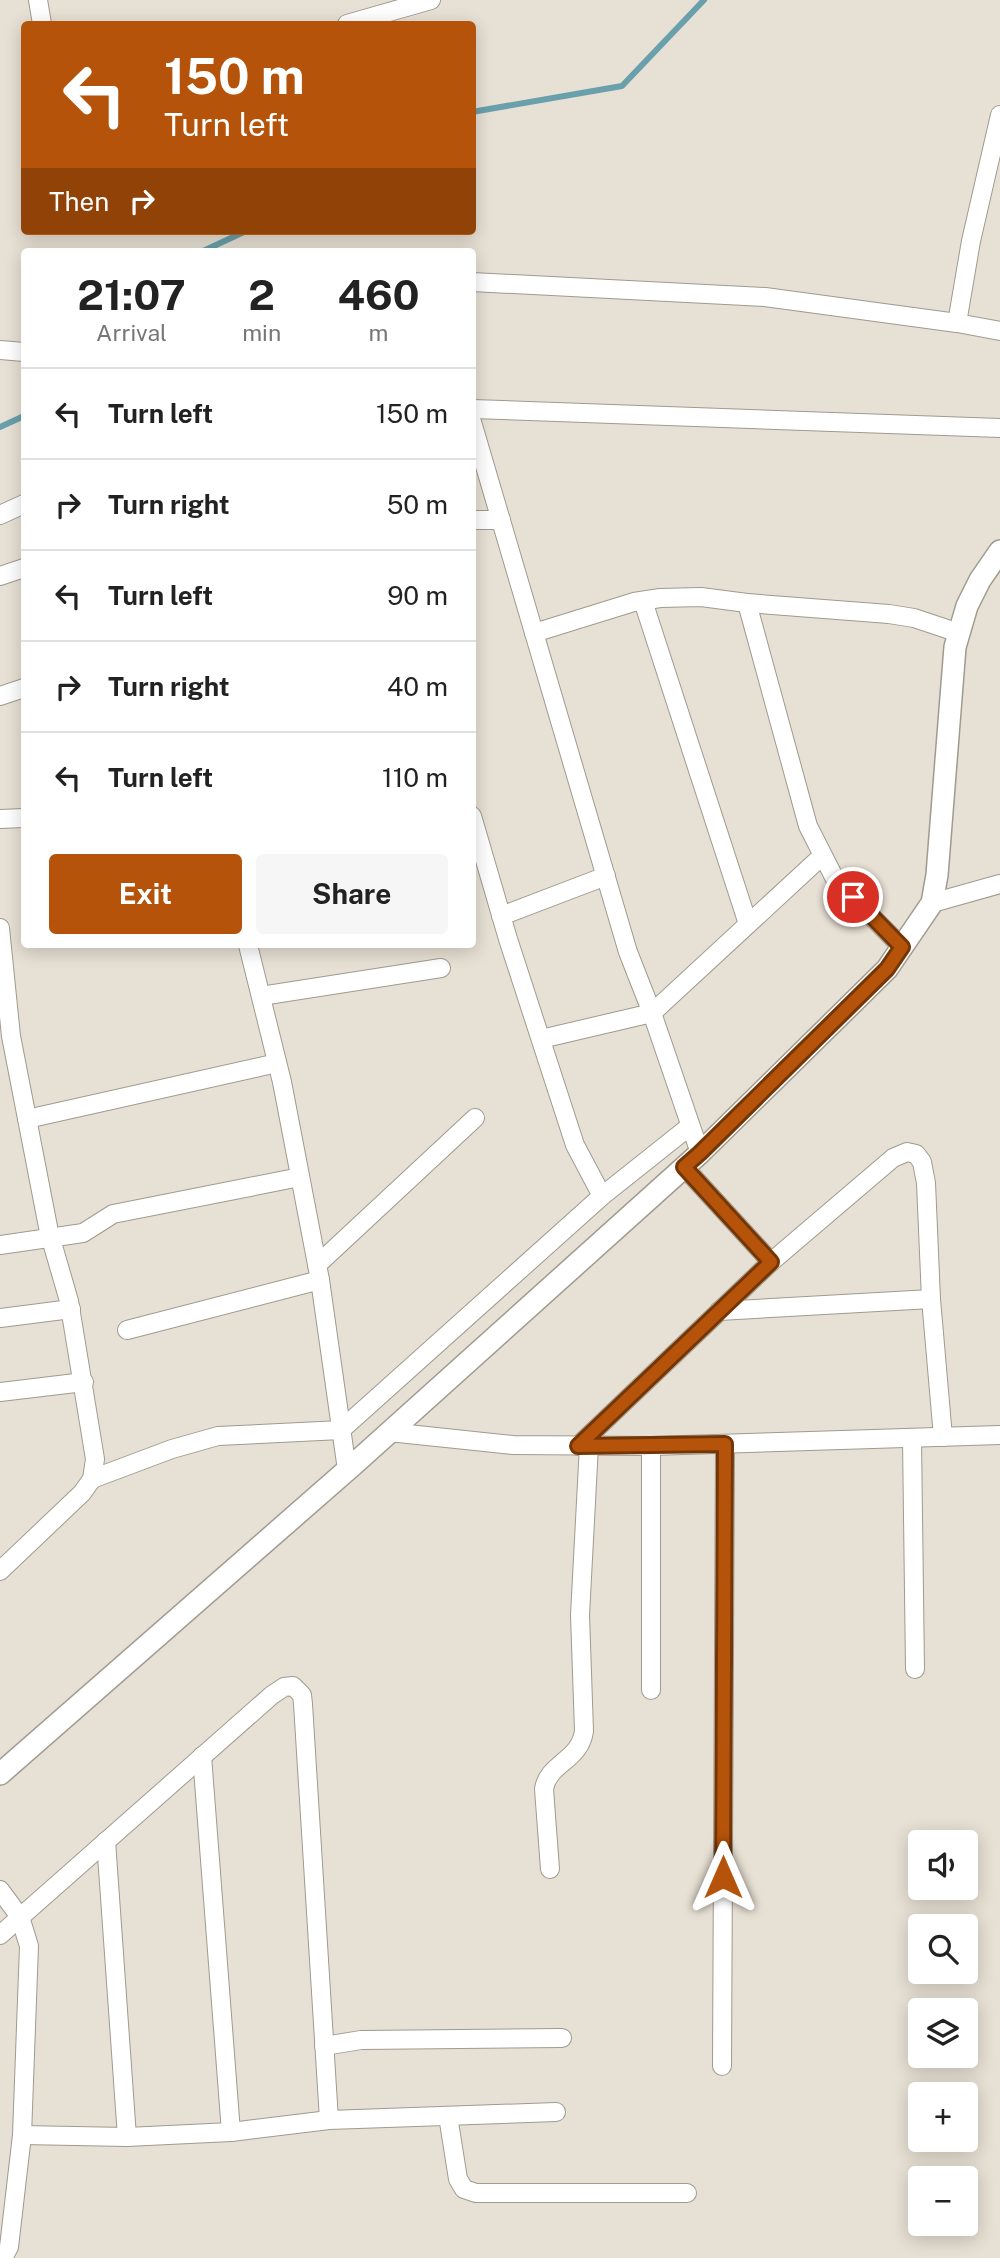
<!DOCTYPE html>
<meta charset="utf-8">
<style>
:root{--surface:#fff;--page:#f6f6f6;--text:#222;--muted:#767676;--line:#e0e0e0;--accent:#b45309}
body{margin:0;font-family:"Public Sans",sans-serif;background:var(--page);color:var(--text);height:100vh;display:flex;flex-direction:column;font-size:26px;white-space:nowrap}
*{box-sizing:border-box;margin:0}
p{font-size:23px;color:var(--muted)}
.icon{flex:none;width:38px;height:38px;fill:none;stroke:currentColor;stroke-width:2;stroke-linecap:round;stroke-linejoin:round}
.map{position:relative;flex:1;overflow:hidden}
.side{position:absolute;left:21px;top:248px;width:455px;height:700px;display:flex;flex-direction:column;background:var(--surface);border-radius:7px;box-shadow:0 4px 18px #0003}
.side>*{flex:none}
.banner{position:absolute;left:21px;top:21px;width:455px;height:214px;border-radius:7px;box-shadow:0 4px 18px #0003;background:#b45309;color:#fff;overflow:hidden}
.buttons{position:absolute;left:908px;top:1830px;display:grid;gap:14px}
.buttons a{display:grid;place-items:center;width:70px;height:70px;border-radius:7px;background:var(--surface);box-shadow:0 4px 18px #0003;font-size:35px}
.pin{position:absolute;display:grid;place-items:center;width:60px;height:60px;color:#fff;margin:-30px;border:4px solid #fff;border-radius:50%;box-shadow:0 2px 7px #0007}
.me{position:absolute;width:77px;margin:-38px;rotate:0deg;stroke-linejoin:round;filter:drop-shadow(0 0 5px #0008)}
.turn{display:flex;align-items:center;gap:24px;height:147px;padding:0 28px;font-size:32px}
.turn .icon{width:91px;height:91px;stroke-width:2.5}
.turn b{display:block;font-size:49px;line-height:60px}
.then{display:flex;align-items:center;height:66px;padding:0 28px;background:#0003;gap:14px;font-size:26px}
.eta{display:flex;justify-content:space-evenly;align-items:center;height:119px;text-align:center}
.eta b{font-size:42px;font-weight:700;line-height:49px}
.cta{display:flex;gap:14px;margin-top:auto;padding:14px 28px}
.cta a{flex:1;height:80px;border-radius:7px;background:var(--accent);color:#fff;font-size:28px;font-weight:700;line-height:80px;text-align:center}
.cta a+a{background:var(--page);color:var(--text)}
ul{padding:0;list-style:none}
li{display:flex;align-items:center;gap:21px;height:91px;padding:0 28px;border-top:2px solid var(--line)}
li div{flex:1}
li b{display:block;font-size:26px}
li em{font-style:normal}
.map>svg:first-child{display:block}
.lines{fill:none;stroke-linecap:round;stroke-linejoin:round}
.stream{stroke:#69a0ab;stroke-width:6}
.minor-casing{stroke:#a09a8f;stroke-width:20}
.tertiary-casing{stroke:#a09a8f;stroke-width:24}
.minor{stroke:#fff;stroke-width:18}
.tertiary{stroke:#fff;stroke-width:21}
.route-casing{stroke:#753606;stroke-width:18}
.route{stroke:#b45309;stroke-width:12}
</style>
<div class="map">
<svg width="1000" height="2258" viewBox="0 0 1000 2258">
<rect width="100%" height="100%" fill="#e7e0d4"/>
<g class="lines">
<g class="stream">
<path d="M472,112L622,86L704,0"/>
<path d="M201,252L246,231"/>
<path d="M0,427L24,416"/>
</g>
<g class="minor-casing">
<g id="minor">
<path d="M38,0L42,24"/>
<path d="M347,24L431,0"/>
<path d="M472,282L765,297L957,323L1000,331"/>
<path d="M957,323L971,241L1000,115"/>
<path d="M0,350L24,352"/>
<path d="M472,409L1000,428"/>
<path d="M472,422L628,952L652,1013L700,1153"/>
<path d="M0,515L24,504"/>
<path d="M472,520H501"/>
<path d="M0,576L24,568"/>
<path d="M643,601L748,924"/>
<path d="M747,603L808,826L836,881L902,947"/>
<path d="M534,633L634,602L660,598L701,597L747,603L889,614L914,618L959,633"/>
<path d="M0,696L24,688"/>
<path d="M472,816L508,939L575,1145L602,1196"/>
<path d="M0,819L24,818"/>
<path d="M932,903L1000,884"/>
<path d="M501,916L606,876"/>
<path d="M0,928L11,1036L49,1232L69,1301L95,1459L92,1479L82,1493L0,1571"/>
<path d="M248,945L282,1082L320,1280L347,1470"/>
<path d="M261,996L441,968"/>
<path d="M541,1039L652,1013L822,856"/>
<path d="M27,1119L277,1063"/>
<path d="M684,1167L771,1262"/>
<path d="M0,1245L83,1233L113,1214L300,1177"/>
<path d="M317,1265L475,1118"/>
<path d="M719,1311L931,1299"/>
<path d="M0,1318L71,1309"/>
<path d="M127,1330L320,1280"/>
<path d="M0,1392L84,1382"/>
<path d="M389,1432L513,1445L651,1446L1000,1435"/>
<path d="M912,1439L915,1669"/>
<path d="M578,1446L771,1262L893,1158L907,1152L916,1154L922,1162L926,1183L931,1299L943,1437"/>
<path d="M92,1479L172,1449L218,1436L341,1430L602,1196L690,1126"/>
<path d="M651,1690V1446"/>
<path d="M202,1756L231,2132"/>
<path d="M106,1841L127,2137"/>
<path d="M550,1869L544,1789C548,1763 580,1761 584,1731L580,1615L589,1445"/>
<path d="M0,1890L20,1917L29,1946L22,2135L9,2247L4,2256L0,2257"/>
<path d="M0,1935L272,1695L284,1687L293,1686L302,1695L303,1704L329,2120"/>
<path d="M324,2046L361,2040L562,2038"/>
<path d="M722,2066L725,1444"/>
<path d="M448,2116L458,2179L464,2189L476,2193H687"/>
<path d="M22,2135L127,2137L231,2132L329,2120L556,2112"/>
</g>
</g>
<g class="tertiary-casing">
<path id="tertiary" d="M0,1774L353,1465L700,1153L887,969L932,903L937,875L955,647L967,606L980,580L1000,551"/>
</g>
<use href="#minor" class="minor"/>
<use href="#tertiary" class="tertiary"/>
</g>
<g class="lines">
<g class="route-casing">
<path id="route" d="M723,1877L725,1444L578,1446L771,1262L684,1167L700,1153L887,969L902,947L853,897"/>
</g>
<use href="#route" class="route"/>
</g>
</svg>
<div class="buttons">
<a><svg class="icon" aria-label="sound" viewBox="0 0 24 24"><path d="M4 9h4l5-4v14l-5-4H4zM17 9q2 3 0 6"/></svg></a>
<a><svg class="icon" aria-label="search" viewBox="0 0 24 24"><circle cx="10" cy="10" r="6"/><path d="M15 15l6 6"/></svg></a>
<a><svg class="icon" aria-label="layers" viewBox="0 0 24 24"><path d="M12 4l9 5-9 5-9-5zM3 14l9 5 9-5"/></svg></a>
<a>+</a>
<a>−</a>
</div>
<div class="pin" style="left:853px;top:897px;background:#d93025"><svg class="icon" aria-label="arrive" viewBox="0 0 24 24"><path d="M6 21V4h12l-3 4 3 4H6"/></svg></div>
<svg class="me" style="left:723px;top:1877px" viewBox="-20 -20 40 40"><path d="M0-17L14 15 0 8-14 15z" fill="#b45309" stroke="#fff" stroke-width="4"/></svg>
<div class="banner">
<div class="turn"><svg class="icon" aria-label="left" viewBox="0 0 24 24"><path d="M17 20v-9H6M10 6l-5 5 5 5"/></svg><div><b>150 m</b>Turn left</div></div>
<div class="then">Then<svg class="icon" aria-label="right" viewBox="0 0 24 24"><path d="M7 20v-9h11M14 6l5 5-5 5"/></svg></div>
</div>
<section class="side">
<div class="eta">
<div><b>21:07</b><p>Arrival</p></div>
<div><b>2</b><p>min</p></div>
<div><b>460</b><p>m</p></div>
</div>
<ul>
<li><svg class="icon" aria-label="left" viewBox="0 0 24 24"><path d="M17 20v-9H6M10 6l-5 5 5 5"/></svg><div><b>Turn left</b></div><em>150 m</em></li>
<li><svg class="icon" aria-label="right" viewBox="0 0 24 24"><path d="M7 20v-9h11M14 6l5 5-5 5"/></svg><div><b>Turn right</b></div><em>50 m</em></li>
<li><svg class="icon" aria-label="left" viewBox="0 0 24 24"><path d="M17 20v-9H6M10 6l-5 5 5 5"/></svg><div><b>Turn left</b></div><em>90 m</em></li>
<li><svg class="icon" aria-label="right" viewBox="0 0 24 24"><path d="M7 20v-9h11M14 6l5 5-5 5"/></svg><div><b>Turn right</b></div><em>40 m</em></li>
<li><svg class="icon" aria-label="left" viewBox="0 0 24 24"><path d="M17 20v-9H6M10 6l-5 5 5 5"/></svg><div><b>Turn left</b></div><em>110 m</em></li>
</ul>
<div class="cta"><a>Exit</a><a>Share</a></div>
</section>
</div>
